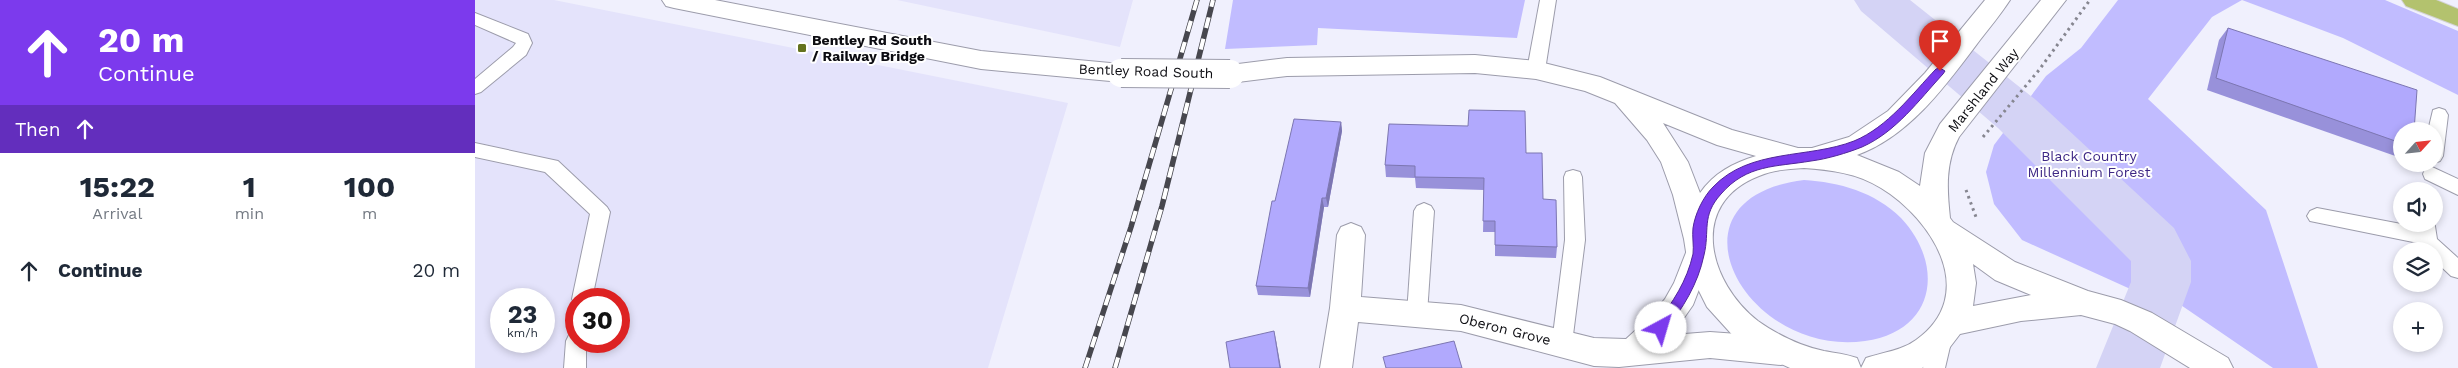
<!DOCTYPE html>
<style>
:root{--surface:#fff;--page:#f6f6f7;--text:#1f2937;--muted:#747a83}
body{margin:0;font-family:"Work Sans",sans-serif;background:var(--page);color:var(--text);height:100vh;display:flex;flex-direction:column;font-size:19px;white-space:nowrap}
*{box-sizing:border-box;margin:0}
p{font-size:16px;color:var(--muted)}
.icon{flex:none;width:28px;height:28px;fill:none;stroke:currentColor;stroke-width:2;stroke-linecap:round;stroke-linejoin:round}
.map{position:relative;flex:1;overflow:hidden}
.panel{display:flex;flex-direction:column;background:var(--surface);width:475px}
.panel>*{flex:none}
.guide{background:#7c3aed;color:#fff;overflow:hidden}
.needle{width:32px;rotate:63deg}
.fabs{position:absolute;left:1918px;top:122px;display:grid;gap:10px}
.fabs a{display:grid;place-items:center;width:50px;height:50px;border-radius:50%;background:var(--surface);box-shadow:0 2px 8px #0003;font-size:25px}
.speed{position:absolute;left:15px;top:288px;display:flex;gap:10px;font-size:25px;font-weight:700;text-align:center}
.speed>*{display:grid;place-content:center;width:65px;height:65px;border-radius:50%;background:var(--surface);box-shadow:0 2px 8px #0003;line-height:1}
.speed small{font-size:12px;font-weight:400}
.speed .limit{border:8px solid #d22;background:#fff;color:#111}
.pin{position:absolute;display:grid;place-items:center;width:42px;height:42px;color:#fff;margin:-51px -21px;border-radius:50% 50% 50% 0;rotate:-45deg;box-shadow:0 0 5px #0007}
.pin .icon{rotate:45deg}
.me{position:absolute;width:55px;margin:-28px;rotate:39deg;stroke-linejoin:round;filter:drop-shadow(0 0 4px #0008)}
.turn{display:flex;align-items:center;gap:18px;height:105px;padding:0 15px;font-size:22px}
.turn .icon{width:65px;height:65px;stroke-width:2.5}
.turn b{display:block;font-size:35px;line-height:42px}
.then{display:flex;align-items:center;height:48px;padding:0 15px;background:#0003;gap:10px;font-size:19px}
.eta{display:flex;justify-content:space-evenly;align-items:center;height:85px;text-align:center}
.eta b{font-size:30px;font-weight:700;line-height:35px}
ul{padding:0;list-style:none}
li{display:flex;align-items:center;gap:15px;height:65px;padding:0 15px}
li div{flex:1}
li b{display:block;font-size:19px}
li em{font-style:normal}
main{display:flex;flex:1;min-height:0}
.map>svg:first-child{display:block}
.built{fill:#e4e3fb;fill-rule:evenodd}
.green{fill:#c1bcff}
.water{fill:#d4d3f5}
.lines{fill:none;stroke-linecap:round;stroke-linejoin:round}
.river{fill:#d4d3f5;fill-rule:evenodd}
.service-casing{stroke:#9c9cab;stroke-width:2}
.minor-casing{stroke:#9c9cab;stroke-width:2}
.tertiary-casing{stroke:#9c9cab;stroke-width:2}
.trunk-casing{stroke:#d3d3d4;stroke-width:2}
.path{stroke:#868690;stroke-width:3;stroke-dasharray:2.5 4;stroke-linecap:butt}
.service{fill:#fff;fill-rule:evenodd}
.minor{fill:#fff;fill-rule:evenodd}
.tertiary{fill:#fff;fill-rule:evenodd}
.trunk{fill:#b3c26e;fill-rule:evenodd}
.rail-casing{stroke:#47474e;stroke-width:5.5}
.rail{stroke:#fff;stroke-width:4;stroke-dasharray:11;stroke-linecap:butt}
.tertiary-bridge-casing{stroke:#9c9cab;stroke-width:30;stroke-linecap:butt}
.tertiary-bridge{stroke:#fff;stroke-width:28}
.wall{fill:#9891da}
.shaded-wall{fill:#7c76b1}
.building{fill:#b1a9fd;stroke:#7c76b1}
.route{fill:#7c3aed;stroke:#51269a}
.poi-dot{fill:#64721e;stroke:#fff;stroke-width:2}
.labels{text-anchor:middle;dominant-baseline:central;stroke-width:4;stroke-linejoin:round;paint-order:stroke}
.poi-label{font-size:14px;font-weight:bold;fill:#0c0c11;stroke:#fff;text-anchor:start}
.street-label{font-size:14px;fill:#0c0c11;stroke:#fff}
.park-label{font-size:14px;fill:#3e2885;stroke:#fff}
</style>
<main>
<section class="panel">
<div class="guide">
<div class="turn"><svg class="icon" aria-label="ahead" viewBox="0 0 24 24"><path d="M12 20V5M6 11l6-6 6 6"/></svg><div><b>20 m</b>Continue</div></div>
<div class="then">Then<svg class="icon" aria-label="ahead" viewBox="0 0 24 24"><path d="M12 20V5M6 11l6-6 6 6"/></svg></div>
</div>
<div class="eta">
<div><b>15:22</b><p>Arrival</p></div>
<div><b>1</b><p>min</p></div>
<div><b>100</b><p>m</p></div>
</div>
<ul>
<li><svg class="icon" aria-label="ahead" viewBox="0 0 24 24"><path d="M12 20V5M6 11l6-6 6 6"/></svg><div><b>Continue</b></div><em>20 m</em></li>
</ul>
</section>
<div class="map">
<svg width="1983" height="368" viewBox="0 0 1983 368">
<rect width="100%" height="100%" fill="#f0f0fd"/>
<g class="built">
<path d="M0,0H79L593,103L513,368H0ZM26,299H69V341H26ZM101,299H144V341H101Z"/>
<path d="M422,0H658L645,47Z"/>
</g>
<g class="green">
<path d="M758,0H1050L1042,38L843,28L842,45L750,49Z"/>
<path d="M1643,0H1910L1983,31V95L1868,38L1767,0L1737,17L1673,99L1791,210L1843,368H1798L1697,299L1701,270L1669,264L1662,292L1547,240L1519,204L1511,172L1519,145L1571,76L1606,48Z"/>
<path d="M1329,180C1364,182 1400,192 1426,218C1470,265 1461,331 1390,341C1271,358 1182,198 1329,180Z"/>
</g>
<path class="water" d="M1672,240L1692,241L1701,270L1697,299L1672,368H1633V357L1665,283L1669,264L1658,241Z"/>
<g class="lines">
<path class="river" d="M1379,0H1435L1561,100L1699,228L1716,261V282L1685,368H1621L1656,282V261L1523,128L1386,11Z"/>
<g class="service-casing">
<g id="service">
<path d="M1065,0H1081L1070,70L1067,74L1061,76L1055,74L1052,70Z"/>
<path d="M0,13L53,34L57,43L51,55L6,92L0,94V79L38,47L41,43L0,25Z"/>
<path d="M1964,108L1970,110L1973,115L1968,156L1965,161L1959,163V131H1953L1958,110Z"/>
<path d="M0,143L83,161L132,207L135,212L117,299H101V306L97,299L115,214L70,172L0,157Z"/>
<path d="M1957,167L1983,179V195L1950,179L1948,174L1950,169Z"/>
<path d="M1098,170L1105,172L1107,177L1110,240L1097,343L1094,349L1087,352L1080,349L1077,343L1090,240L1089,177L1091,172Z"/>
<path d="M949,203L956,206L959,211L952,314L949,320L942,323L935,320L932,314L939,211L942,206Z"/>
<path d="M1842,208L1942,227L1941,224H1959V220L1962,239L1983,258V278L1976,276L1959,260V251H1949L1943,243L1835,221L1832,216L1835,211Z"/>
<path d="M1467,329L1474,332L1477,338L1470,368H1448L1460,332Z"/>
<path d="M101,332V341H111V368H89L91,341L94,335Z"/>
</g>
</g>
<g class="minor-casing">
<path id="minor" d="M876,223L886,227L890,235L886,297L986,305L1119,338L1151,339L1172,320L1190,299L1199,283L1214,245L1224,241L1234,245L1238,253L1218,305L1197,335L1235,332L1306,337L1317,341L1321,351L1317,361L1306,365L1235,358L1144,367L1119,366L986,331L883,322L877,368H845L855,308L862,235L866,227Z"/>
</g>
<g class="tertiary-casing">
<g id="tertiary">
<path d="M187,0H240L506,51L646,64L655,67L659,73L655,79L646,82L506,69L199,8L191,6Z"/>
<path d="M1510,0H1535C1526,14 1515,27 1505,40C1472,84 1435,136 1382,155L1424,172L1445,186L1450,153L1465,124L1566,0H1591L1484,137C1470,163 1472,190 1475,218L1478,222L1540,262L1613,291L1646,300L1677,313L1753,358L1758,368H1715L1655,331L1640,324L1606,315L1546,321L1485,334L1472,351L1447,368H1315L1278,351L1261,339L1232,307L1214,271L1209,239L1198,195L1186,162L1172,140L1140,103L1110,91L1061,79L1000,73L812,76L755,83L746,80L742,74L746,68L755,65L812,58L1000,55L1061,61L1125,77L1257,130L1323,148H1337L1374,137L1413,111L1450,73ZM1188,123L1242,145L1281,156C1258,163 1239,173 1225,193L1213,162ZM1329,168C1356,170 1382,173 1406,188C1457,219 1505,294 1441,340C1426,351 1408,352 1391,358L1386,368L1382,358C1371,354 1360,353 1349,351C1325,346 1303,335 1283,321C1234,283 1212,204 1284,176C1298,170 1313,169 1329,168ZM1498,264L1520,280L1556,295L1498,306L1501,283Z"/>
</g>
</g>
<g class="trunk-casing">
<path id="trunk" d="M1927,0H1961L1983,9V26L1931,6Z"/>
</g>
<g class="path">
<path d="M1508,137L1564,70L1615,0"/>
<path d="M1491,190L1501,217"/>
</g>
<use href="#service" class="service"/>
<use href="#minor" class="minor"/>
<use href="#tertiary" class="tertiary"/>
<use href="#trunk" class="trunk"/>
<g class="rail-casing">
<g id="rail">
<path d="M610,368L656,227L722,0"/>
<path d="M640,368L687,206L738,0"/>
</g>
</g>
<use href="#rail" class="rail"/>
<g class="tertiary-bridge-casing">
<path id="tertiary-bridge" d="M646,73L755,74"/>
</g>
<use href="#tertiary-bridge" class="tertiary-bridge"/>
</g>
<g class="wall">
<path d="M1753,28L1926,131V158L1732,90L1744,40Z"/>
<path d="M866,122L867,131L853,207H849L835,297L783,295L781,286L800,201Z"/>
<path d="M1051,153L1068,199L1082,247L1081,258L1020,256V232H1008L1009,190L941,188L940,178L911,177L910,165Z"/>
</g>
<g class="shaded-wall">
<path d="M866,122L867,131L853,207L851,198Z"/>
<path d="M847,198L849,207L835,297L833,288Z"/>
<path d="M799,331L801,340L806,368H805Z"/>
</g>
<g class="building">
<path d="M1753,28L1942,90L1939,131H1926V143L1741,78Z"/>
<path d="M994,110L1050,111L1051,153H1067L1068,199L1081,200L1082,247L1020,245V221H1008L1009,178L940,177V166L910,165L914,124L993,126Z"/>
<path d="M819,119L866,122L851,198H847L833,288L781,286L797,201H800Z"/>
<path d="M799,331L805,368H755L751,342Z"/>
<path d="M979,341L987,368H911L908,357Z"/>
</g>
<path class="route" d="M1465,68L1470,71L1468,74C1444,100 1421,132 1387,147C1372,153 1352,159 1336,161C1301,167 1272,164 1246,194C1226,216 1235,231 1229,255C1223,284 1208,308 1190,331H1181L1179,328L1181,324C1198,302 1212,281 1218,254C1219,246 1217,236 1218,228C1220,214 1228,197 1238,187C1275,148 1333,159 1379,141C1413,127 1437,94 1461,69Z"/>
<rect class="poi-dot" x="322" y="43" width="10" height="10" rx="2.5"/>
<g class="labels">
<g class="poi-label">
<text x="337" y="40">Bentley Rd South<tspan x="337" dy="16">/ Railway Bridge</tspan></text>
</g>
<g class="street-label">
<text transform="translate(671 71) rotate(2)">Bentley Road South</text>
<text transform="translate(1508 90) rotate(-51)">Marshland Way</text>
<text transform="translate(1030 329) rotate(14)">Oberon Grove</text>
</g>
<g class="park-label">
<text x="1614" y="156">Black Country<tspan x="1614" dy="16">Millennium Forest</tspan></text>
</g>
</g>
</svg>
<div class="fabs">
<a><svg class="needle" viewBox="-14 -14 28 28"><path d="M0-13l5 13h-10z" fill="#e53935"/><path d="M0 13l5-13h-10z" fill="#747a83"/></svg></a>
<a><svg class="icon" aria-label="sound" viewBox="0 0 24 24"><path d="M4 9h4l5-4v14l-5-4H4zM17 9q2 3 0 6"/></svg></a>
<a><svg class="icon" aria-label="layers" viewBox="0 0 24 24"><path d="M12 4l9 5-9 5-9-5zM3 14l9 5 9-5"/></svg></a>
<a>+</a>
</div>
<div class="speed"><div>23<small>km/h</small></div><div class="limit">30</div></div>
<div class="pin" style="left:1465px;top:71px;background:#d93025"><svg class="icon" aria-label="arrive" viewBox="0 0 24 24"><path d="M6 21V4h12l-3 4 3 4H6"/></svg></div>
<svg class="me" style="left:1186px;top:328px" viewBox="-20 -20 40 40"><circle r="19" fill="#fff"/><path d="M0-13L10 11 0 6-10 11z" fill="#7c3aed"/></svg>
</div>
</main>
